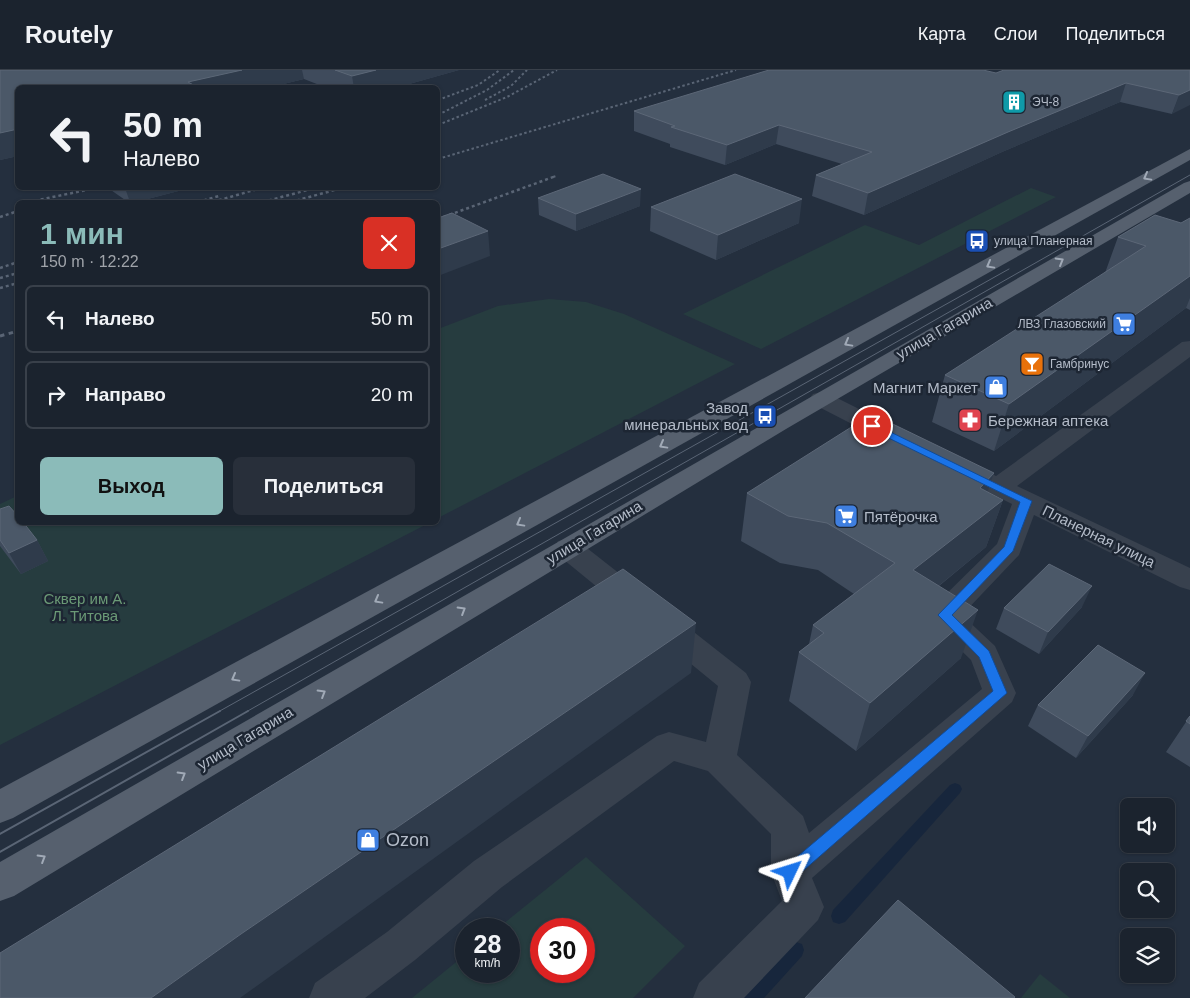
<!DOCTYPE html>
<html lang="ru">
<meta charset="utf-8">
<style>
:root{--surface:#1b232e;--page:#282f3a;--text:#f1f3f6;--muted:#a0a4aa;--line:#39404a;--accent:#8bbbb9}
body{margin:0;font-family:Helvetica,sans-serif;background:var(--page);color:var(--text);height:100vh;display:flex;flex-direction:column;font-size:19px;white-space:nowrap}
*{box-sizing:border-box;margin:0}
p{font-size:16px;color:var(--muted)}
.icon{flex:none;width:28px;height:28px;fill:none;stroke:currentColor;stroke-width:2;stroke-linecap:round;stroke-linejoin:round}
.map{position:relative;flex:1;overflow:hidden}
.details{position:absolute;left:15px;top:130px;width:425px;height:325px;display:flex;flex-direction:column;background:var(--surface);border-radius:8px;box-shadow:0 1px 4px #0004,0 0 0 1px var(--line)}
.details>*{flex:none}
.guide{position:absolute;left:15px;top:15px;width:425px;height:105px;border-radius:8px;box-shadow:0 1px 4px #0004,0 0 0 1px var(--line);background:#1b232e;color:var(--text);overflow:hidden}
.fabs{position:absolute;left:1120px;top:728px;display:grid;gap:10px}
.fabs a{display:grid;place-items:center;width:55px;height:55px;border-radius:8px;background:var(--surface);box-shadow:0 1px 4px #0004,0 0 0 1px var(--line);font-size:25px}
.speed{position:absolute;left:455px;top:848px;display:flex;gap:10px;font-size:25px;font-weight:700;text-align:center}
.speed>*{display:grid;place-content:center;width:65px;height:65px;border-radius:50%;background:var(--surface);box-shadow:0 1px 4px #0004,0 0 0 1px var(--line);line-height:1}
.speed small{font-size:12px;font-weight:400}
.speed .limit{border:8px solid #d22;background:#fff;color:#111}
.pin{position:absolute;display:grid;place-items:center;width:42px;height:42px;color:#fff;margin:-21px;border:2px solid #fff;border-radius:50%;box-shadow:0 1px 5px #0007}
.me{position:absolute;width:55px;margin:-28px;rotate:49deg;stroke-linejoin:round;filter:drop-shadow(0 0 4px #0008)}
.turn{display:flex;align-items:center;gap:18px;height:105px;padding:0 25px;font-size:22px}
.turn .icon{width:65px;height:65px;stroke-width:2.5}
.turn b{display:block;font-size:35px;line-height:42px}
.round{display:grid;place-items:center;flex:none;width:52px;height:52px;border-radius:8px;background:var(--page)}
.summary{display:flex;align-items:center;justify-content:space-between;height:85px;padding:0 25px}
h1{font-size:30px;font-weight:700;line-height:38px;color:var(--accent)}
.cta{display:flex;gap:10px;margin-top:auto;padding:10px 25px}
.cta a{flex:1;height:58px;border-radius:8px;background:var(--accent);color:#111;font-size:20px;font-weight:700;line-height:58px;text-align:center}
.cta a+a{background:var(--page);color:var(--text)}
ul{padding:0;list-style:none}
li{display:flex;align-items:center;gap:15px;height:68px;margin:0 10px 8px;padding:0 15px;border:2px solid var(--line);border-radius:8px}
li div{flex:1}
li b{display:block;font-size:19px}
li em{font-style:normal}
header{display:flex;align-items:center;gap:30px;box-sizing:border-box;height:70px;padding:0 25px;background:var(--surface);border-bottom:1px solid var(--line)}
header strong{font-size:24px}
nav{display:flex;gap:28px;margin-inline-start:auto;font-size:18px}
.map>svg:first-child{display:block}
.green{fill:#263c3f;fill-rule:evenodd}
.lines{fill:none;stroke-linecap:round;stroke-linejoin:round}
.stream{fill:#17263c;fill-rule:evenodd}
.minor{fill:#38414e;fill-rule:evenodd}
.primary{fill:#56606e;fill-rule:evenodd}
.tram-far1{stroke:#5a6575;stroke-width:1}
.tram{stroke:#5a6575;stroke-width:2}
.rail-far2{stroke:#5a6575;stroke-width:2;stroke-dasharray:2.5 2.5;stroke-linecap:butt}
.rail-far1{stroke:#5a6575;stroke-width:2.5;stroke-dasharray:3 3;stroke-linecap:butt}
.rail{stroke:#5a6575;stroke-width:3;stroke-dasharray:4.5 4.5;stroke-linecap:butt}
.wall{fill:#3f4b5c}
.shaded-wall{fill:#2f3b4b}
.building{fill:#4b5868;stroke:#5c6777}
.oneway{stroke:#a1aab7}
.route{fill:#1a73e8;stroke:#114b97}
.labels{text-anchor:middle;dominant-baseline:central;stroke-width:5;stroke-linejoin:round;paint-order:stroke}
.far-poi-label{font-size:12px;fill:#b4bcc9;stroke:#1d2633;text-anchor:start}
.street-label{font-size:15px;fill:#b4bcc9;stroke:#1d2633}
.poi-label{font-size:15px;fill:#b4bcc9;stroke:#1d2633;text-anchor:end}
.park-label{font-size:15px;fill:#6b9a76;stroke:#1d2633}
.near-poi-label{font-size:18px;fill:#b4bcc9;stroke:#1d2633;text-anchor:start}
</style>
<header>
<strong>Routely</strong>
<nav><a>Карта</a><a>Слои</a><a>Поделиться</a></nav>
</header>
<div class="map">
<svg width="1190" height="928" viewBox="0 0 1190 928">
<rect width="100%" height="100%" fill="#242f3e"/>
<g class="green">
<path d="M1031,118L1056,127L761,279L683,244L865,155L919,175Z"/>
<path d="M549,229L586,232L624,244L735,294L438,448V259L498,236Z"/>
<path d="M17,426L18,452L429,453L0,675V434Z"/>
<path d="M586,787L685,876L633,928H412L466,884V901H509V859H497ZM541,859H584V901H541Z"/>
<path d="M1040,904L1070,928H1021Z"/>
</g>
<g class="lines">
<g class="stream">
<path d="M955,713L960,715L962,719L960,723L845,852L839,854L833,852L831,846L833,840L950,715Z"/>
<path d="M796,872L802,874L804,880L802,886L764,928H743L746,922L790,874Z"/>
</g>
<g class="minor">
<path d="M1190,271V287L1017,416L1190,498V520L1180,517L1034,445L1019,485L962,545L995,576L1016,623L1012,632L812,808L824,837L818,850L744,928H693L699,913L782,831L771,802V764L708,701L674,691L502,817L415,890L365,928H309L315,913L387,862L474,791L657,666L669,662L706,672L718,616L558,485L554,478L558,471L568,469L578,471L746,603L751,612L737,685L803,746L809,763L982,619L971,590L933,553L929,545L933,537L997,474L1012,434L948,402L944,397L948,392C965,387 981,399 996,406L1182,272Z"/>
<path d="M821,322L829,324L905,362L908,367L905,372L896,374L887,372L813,334L809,329L813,324Z"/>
</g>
<g class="primary">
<path d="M1190,79V90L13,748L0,753V719Z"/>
<path d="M1190,111V123L786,359L14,826L0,831V792L1184,113Z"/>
</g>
<g class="tram-far1">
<path d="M218,642L1009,199"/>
<path d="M246,642L1190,105"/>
</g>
<g class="tram">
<path d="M0,764L220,641"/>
<path d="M0,782L248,641"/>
</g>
<g class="rail-far2">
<path d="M438,30L478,15L500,0"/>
<path d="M485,30L511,16L527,0"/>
<path d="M438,45L487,20L514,0"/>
<path d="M438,55L507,27L557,0"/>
<path d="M438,89L736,0"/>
<path d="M553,107L556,106"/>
</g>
<g class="rail-far1">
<path d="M29,132L96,118"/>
<path d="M198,132L219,126"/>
<path d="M213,132L261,118"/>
<path d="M263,132L315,118"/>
<path d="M291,132L342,118"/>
<path d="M0,147L18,141"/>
<path d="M438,149L556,106"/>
<path d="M0,198L18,192"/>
<path d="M0,208L18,203"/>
<path d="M0,218L18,213"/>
</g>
<path class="rail" d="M0,266L18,261"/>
</g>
<g class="wall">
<path d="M0,0H459L395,18H327L304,9L267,18H18V86L0,90Z"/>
<path d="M1190,0L1172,44L1120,32L1002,82L864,145L812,126L816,105L842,94L776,74L725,95L670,77V74L634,61V41L996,3Z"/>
<path d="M108,118H190L136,132H128Z"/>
<path d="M538,128L640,136L576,161L539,145Z"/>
<path d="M651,137L799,153L716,190L650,161Z"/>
<path d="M1190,148V240L1186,238L994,381L932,352L945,305L1105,203L1118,167L1181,153Z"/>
<path d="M994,403L987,422L1003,430L986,477L939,516L961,588L856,681L789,631L799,582L809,574L813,555L854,524L818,500L780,493L741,471L747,423Z"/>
<path d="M0,439L37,470L48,491L21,504L0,476Z"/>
<path d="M1082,537L1039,584L996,559L1004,538Z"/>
<path d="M1133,625L1076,688L1028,656L1038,635Z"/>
<path d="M1190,646V697L1166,682Z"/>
</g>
<g class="shaded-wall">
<path d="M242,0H302L304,9L267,18H190L188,12Z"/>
<path d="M376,0H459L395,18H354L352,6Z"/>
<path d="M1126,13L1120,32L1002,82L864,145L868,123L1008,62Z"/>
<path d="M1190,20V35L1172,44L1179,25Z"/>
<path d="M779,55L776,74L725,95L727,75Z"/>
<path d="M18,59V86L0,90V63Z"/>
<path d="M125,118H190L136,132H130Z"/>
<path d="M641,119L640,136L576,161V144Z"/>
<path d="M802,129L799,153L716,190L718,165Z"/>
<path d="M488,161L490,186L438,206V179Z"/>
<path d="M1190,206V228L1186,238L994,381L1009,334Z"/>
<path d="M994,403L978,449L1003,430L986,477L899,548L913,500L980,418Z"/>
<path d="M37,470L48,491L21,504L9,483Z"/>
<path d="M1092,516L1082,537L1039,584L1048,562Z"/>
<path d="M978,540L961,588L856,681L870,633Z"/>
<path d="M696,553L691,603L240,928H151L241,864Z"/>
<path d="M1145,603L1133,625L1076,688L1088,666Z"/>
</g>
<g class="building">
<path d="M0,0H242L188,12L199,18H18V59L0,63Z"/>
<path d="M335,0H376L352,6Z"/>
<path d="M769,0H983L996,3L1004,0H1190V20L1179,25L1126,13L1008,62L868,123L816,105L872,82L779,55L727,75L671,57L675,56L634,41Z"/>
<path d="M603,104L641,119L576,144L538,128Z"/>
<path d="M735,104L802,129L718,165L651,137Z"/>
<path d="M452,143L488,161L438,179V148Z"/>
<path d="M1155,145L1181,153L1190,148V206L1009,334L945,305L1146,176L1118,167Z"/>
<path d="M872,344L994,403L980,418L1003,430L913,500L978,540L870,633L799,582L824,563L813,555L895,493L827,453L788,446L747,423Z"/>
<path d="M9,436L18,446V452H23L37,470L9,483L0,470V439Z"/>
<path d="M1049,494L1092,516L1048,562L1004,538Z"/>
<path d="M623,499L696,553L241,864L151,928H0V883Z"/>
<path d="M1098,575L1145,603L1088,666L1038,635Z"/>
<path d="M1190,646V654L1186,651Z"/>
<path d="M898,830L1015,927L1014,928H805Z"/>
</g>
<defs><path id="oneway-chevron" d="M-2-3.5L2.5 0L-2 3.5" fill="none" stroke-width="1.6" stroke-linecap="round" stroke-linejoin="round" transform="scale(1.25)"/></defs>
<g class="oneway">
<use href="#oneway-chevron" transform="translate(1147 107) rotate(151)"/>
<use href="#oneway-chevron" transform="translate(1060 191) rotate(-30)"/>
<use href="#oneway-chevron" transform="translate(990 195) rotate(151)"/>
<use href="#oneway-chevron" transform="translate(848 273) rotate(151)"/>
<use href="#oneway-chevron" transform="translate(663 375) rotate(151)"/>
<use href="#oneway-chevron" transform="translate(520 453) rotate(151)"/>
<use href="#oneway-chevron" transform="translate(378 530) rotate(151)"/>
<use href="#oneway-chevron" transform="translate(462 540) rotate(-31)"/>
<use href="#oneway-chevron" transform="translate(235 608) rotate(151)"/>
<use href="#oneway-chevron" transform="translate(322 623) rotate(-31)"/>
<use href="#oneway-chevron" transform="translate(182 705) rotate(-31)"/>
<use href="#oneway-chevron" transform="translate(42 788) rotate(-31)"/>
</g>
<path class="route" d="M872,353L1032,431L1013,481L952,545L989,581L1007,623L796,807L790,809L785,807L783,802L785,797L993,621L979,587L938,545L1004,477L1020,432L868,358V354Z"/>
<defs>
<g id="building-square" transform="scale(1.25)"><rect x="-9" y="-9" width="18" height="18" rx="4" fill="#0f9aa8" stroke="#1d2633"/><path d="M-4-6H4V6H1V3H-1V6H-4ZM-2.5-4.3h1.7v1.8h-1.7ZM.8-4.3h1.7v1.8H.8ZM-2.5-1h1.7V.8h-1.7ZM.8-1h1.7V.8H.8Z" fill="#fff"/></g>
<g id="bus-square" transform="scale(1.25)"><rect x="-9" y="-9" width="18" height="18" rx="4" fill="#1a4fb4" stroke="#1d2633"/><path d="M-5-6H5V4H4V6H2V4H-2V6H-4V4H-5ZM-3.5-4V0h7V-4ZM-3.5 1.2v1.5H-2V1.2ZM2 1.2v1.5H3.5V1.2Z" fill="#fff"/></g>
<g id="supermarket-square" transform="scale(1.25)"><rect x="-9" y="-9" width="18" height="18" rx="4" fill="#3f7fe0" stroke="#1d2633"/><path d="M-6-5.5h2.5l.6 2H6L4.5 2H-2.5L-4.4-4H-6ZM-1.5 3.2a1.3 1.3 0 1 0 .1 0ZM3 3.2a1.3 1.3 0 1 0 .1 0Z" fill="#fff"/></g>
<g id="bar-square" transform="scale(1.25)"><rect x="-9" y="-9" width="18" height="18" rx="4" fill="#e8710a" stroke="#1d2633"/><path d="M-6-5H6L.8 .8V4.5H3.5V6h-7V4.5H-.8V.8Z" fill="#fff"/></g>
<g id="shop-square" transform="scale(1.25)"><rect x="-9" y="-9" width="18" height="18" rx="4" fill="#3f7fe0" stroke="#1d2633"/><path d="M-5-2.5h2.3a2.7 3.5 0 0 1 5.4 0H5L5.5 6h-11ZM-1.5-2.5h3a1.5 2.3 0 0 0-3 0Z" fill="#fff"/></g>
<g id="pharmacy-square" transform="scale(1.25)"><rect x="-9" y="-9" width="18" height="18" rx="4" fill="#e0444e" stroke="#1d2633"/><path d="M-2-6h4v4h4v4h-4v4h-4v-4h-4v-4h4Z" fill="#fff"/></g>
</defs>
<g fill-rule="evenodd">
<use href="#building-square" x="1014" y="32"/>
<use href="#bus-square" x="977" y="171"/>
<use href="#supermarket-square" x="1124" y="254"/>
<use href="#bar-square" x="1032" y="294"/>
<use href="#shop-square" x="996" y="317"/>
<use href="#bus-square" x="765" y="346"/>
<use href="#pharmacy-square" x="970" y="350"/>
<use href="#supermarket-square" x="846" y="446"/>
<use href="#shop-square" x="368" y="770"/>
</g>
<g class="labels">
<g class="far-poi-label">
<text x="1032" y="32">ЭЧ-8</text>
<text x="994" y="171">улица Планерная</text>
<text x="1106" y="254" text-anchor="end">ЛВЗ Глазовский</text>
<text x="1050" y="294">Гамбринус</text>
</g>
<g class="street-label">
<text transform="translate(944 258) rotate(-30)">улица Гагарина</text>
<text transform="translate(594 462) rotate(-31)">улица Гагарина</text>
<text transform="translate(1099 466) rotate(26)">Планерная улица</text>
<text transform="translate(245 668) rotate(-31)">улица Гагарина</text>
</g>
<g class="poi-label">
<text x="978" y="317">Магнит Маркет</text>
<text x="748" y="337">Завод<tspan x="748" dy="17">минеральных вод</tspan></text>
<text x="988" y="350" text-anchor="start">Бережная аптека</text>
<text x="864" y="446" text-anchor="start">Пятёрочка</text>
</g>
<g class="park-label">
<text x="85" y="528">Сквер им А.<tspan x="85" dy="17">Л. Титова</tspan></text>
</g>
<g class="near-poi-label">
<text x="386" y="770">Ozon</text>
</g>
</g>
</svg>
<div class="fabs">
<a><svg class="icon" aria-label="sound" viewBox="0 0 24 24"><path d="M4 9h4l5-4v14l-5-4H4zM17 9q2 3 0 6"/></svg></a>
<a><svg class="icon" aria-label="search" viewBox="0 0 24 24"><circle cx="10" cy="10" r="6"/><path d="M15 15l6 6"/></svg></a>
<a><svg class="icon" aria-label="layers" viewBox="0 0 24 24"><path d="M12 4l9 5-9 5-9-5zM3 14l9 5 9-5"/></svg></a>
</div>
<div class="speed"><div>28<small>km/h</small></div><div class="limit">30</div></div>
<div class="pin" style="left:872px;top:356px;background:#d93025"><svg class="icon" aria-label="arrive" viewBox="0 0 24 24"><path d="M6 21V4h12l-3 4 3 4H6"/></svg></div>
<svg class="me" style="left:790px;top:802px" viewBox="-20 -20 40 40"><path d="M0-17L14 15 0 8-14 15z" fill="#1a73e8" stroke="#fff" stroke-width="4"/></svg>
<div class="guide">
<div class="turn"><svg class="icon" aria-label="left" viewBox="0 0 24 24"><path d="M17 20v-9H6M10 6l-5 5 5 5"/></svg><div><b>50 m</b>Налево</div></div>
</div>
<section class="details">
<div class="summary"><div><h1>1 мин</h1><p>150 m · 12:22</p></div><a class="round" style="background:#d93025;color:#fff"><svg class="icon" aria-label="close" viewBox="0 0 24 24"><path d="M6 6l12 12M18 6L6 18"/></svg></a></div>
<ul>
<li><svg class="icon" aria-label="left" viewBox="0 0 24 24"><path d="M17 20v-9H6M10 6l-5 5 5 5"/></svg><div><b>Налево</b></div><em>50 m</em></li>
<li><svg class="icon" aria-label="right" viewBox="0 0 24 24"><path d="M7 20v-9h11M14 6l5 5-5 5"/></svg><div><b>Направо</b></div><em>20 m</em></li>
</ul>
<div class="cta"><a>Выход</a><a>Поделиться</a></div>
</section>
</div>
